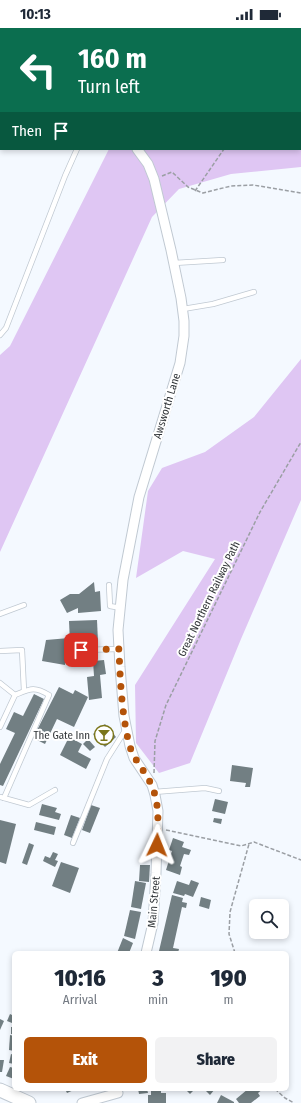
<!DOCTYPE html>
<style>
:root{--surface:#fff;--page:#f2f2f3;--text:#1f2937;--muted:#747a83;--accent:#b45309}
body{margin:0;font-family:"Fira Sans Condensed",sans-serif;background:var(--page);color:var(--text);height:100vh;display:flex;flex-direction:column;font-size:15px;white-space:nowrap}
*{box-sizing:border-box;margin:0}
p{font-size:13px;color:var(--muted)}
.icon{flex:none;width:22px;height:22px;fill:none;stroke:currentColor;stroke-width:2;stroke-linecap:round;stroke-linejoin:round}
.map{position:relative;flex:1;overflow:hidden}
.sheet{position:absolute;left:12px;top:923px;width:277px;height:140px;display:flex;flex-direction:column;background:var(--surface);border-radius:6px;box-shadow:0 2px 6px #0003}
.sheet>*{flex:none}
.hud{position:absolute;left:0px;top:0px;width:301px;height:122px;box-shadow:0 2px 6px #0003;background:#0b6e4f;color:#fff;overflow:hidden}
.fabs{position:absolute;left:249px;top:871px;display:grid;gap:8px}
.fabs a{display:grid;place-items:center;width:40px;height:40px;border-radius:6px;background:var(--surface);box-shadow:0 2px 6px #0003;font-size:20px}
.pin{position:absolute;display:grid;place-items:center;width:34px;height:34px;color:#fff;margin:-17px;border-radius:8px;box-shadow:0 2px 6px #0006}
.me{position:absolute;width:44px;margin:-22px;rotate:2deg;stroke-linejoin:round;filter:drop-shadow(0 0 3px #0008)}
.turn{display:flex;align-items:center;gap:14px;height:84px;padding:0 12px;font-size:18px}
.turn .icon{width:52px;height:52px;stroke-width:2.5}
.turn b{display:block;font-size:28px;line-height:34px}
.then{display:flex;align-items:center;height:38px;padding:0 12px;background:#0003;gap:8px;font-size:15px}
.eta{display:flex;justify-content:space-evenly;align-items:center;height:68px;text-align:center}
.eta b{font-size:24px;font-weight:800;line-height:28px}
.action{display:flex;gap:8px;margin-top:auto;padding:8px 12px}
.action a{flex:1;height:46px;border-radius:6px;background:var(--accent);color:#fff;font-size:16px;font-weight:800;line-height:46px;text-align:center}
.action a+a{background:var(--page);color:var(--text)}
.status{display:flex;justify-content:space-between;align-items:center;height:28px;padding:0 20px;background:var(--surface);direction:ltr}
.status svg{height:11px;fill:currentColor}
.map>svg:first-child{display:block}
.green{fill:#dfc6f3}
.building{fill:#727f83}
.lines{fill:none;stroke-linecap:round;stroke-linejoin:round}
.lane-casing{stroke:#c0c9d2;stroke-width:6}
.street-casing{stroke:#c0c9d2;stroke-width:11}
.secondary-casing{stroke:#c0c9d2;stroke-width:15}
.highway-casing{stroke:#c0c9d2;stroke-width:19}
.path{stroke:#9b9fa4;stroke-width:1.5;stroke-dasharray:4 2;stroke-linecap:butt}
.lane{stroke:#fff;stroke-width:4.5}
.street{stroke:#fff;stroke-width:9}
.secondary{stroke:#fff;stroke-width:13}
.highway{stroke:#fff;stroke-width:17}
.route{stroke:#b45309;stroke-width:7;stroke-dasharray:0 12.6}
.labels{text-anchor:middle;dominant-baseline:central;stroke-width:4;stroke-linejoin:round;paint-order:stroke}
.street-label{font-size:11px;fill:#313538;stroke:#fff}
.poi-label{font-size:11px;fill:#313538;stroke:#fff;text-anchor:end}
</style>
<div class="status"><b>10:13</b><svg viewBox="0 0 49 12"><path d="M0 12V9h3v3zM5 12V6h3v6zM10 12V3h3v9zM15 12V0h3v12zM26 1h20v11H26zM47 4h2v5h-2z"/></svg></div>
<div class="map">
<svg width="301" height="1075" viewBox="0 0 301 1075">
<rect width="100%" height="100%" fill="#f4f9ff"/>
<g class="green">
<path d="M113,0H301V139L231,146L179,161L152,189L0,524V327L10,318L109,121H300V1H111Z"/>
<path d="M301,331V472L241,611L190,735L159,745L136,715L135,657L215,531L183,523L136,550L148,463L162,440L205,424L254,389Z"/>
</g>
<g class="building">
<path d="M94,554L95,564L100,563L101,583L78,585V580L67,585L60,572L70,566H79Z"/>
<path d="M97,592L98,614L70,615L69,593Z"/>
<path d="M69,610L65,637L42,633L46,612Z"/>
<path d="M104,632L106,646L100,647L102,670L89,672L87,649L94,648L93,633Z"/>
<path d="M59,659L73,666L75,662L88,669L74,699L57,691L45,716L33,710Z"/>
<path d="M34,666L44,671L3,758L0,757V736L15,705L6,701L14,684L23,688Z"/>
<path d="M105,696L116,709L105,719L93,706Z"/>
<path d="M69,709L82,716L78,724L91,731L86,741L60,727Z"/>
<path d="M88,711L95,719L90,723L83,716Z"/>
<path d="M232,737L253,740L250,759H245L246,755L230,753Z"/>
<path d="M215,771L228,774L225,786L212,783Z"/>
<path d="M42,776L57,780L55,784L61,786L59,792L39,787Z"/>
<path d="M91,777L100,780L90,805L82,802Z"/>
<path d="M71,787L80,790L72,810L64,807Z"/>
<path d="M214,790L222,791L221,796L213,794Z"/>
<path d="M0,792L16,796L6,836L0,834Z"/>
<path d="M36,794L56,799L54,807L34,802Z"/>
<path d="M173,810L184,814L182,819L191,822L189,827L184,826L180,838L182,839L180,847L166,842L172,823L169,822Z"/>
<path d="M29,815L34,817L27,837L22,835Z"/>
<path d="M53,824L58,826L55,832L58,833L55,839L43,833L45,828L50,830Z"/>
<path d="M61,834L79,840L70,865L52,858Z"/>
<path d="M140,837H150L149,854L139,853Z"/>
<path d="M191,852L199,855L193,869L185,866L184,868L173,865L177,853L189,857Z"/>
<path d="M135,853L146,855L141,881L131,879Z"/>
<path d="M172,867L183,870L182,874L187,875L186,880L182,879L173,920L179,921L178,925H166L159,923Z"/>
<path d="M201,869L211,872L209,881L199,878Z"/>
<path d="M130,882L141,884L135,911L124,908Z"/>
<path d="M123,910L133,915L129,925H117Z"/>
<path d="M10,986L14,988L12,995L7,993Z"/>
<path d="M0,991L4,993L0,1002Z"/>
<rect x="11" y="999" width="3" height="7"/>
<path d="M10,1007L14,1008V1023L9,1022Z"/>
<path d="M11,1026L14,1027V1036L9,1035Z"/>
<path d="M0,1032H4L2,1044H0Z"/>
<path d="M10,1039L14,1040V1051L6,1048Z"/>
<path d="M65,1061H76L67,1065Z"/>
<path d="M138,1061H147L148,1065L139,1066Z"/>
<path d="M151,1061H161V1065H166V1075H148V1067H151Z"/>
<path d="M185,1061H195L190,1066Z"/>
<path d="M204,1061H215L210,1067Z"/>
<path d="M248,1061H263L258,1065L260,1068L251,1075H239L236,1071Z"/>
<path d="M221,1067L234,1074V1075H217Z"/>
</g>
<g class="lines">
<g class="lane-casing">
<g id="lane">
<path d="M174,235L223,232"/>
<path d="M183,281L213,276L254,264"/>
<path d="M0,307L6,300L65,148L77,121"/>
<path d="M109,557L110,578L121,580"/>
<path d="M0,586L24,577"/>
<path d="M81,622L119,621"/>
<path d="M0,623L22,622L24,663"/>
<path d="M0,655L15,667L0,699"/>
<path d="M154,764L205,760L219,763"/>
<path d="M0,769L29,777L55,762"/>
<path d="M4,770L49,667C34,658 30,661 15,667"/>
<path d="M73,815L107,731L126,701"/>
</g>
</g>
<g class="street-casing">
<g id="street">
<path d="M137,121L148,136L154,151L171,222L181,270L184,293V308L180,335L139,469L123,552L118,602L120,639L124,688L130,718L134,730L152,757L155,767L158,783L156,845L153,895L146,925"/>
<path d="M82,1075L118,1065"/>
</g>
</g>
<g class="secondary-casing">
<path id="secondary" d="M0,1062L29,1075"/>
</g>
<g class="highway-casing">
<g id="highway">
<path d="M43,1L45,0"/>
<path d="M75,1L76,0"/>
<path d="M0,38L1,37"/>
<path d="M0,57L1,56"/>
</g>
</g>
<g class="path">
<path d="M300,30L301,29"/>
<path d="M162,148L172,144L188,159L203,165L231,158L253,157L301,165"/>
<path d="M195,163L224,121"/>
<path d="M154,745L155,713L166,677L260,484L301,414"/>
<path d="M166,802L241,818L254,814L301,832"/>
<path d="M235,925L229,906L230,884L249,816"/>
<path d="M275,1061L285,1070L294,1075"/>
</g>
<use href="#lane" class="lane"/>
<use href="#street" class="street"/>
<use href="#secondary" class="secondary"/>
<use href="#highway" class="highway"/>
</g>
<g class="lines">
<path class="route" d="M81,622L119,621C120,651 122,691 130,719C135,733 145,743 151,756C160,775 158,797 157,817"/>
</g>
<defs>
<g id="bar-ring" transform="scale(1)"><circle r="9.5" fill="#fff" stroke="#7b761b" stroke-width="1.5"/><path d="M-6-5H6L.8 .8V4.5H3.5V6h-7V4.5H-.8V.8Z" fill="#7b761b"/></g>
</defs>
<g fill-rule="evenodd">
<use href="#bar-ring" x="104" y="707"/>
</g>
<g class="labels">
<g class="street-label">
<text transform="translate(167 378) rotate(-73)">Awsworth Lane</text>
<text transform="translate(209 571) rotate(-64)">Great Northern Railway Path</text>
<text transform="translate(154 874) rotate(-85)">Main Street</text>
</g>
<g class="poi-label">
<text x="90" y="707">The Gate Inn</text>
</g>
</g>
</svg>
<div class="fabs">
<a><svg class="icon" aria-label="search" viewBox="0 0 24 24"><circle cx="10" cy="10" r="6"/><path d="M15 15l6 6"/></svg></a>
</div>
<div class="pin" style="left:81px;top:622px;background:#d93025"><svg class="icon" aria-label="arrive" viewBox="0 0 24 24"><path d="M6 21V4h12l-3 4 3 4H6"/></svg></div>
<svg class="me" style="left:157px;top:817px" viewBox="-20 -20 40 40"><path d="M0-17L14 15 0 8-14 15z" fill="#b45309" stroke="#fff" stroke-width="4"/></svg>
<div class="hud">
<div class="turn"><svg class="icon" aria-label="left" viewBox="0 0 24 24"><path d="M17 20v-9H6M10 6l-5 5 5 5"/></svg><div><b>160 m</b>Turn left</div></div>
<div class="then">Then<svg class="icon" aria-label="arrive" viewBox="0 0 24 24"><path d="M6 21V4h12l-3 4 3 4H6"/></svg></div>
</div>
<section class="sheet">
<div class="eta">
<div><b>10:16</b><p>Arrival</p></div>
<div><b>3</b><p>min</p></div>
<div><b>190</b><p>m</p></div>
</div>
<div class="action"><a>Exit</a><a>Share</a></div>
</section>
</div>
